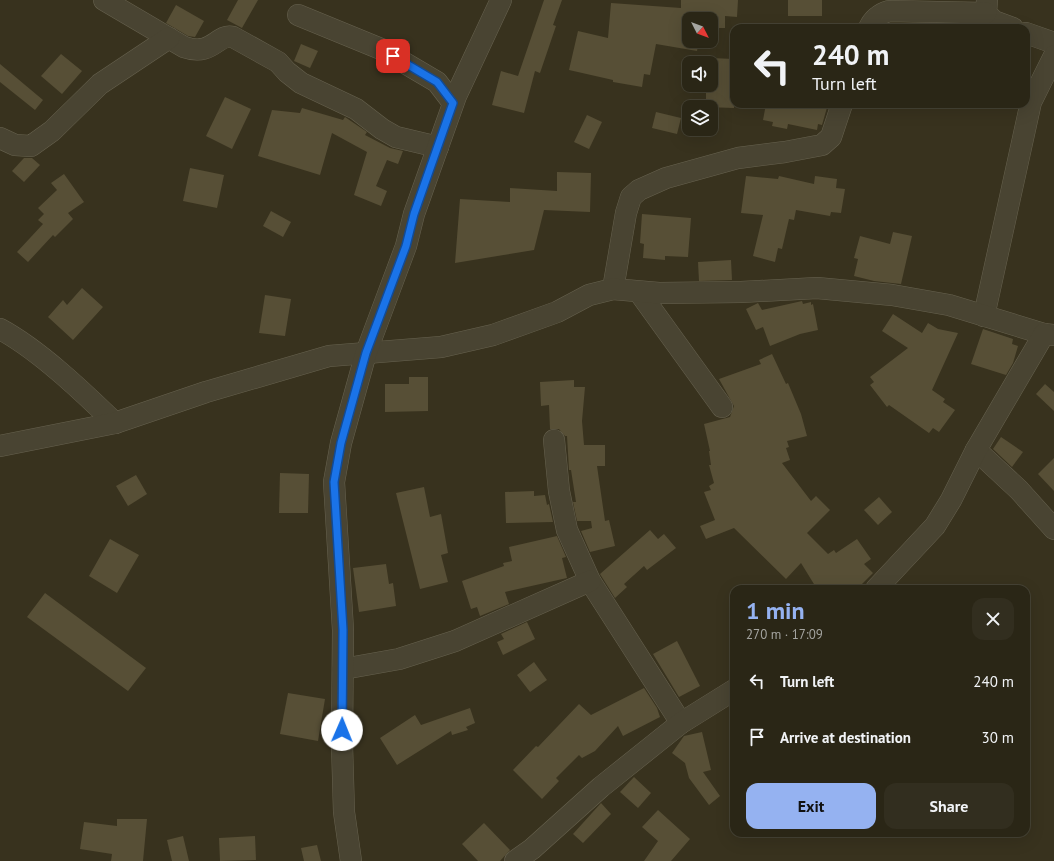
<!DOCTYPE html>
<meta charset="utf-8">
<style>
:root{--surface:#2a2616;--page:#322e1f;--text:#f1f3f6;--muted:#a5a5a1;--line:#464335;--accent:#95b2f1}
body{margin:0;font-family:"PT Sans",sans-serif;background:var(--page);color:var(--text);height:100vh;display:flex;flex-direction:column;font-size:15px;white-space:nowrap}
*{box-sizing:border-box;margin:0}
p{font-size:13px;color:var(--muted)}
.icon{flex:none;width:22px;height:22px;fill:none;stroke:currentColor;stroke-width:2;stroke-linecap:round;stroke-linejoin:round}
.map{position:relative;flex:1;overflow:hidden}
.details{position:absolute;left:730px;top:585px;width:300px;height:252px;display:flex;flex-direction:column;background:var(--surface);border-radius:12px;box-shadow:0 4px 16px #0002,0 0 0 1px var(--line)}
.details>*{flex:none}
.top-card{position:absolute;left:730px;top:24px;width:300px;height:84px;border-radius:12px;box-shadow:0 4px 16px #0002,0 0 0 1px var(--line);background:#2a2616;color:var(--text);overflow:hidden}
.needle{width:26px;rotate:132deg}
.controls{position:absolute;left:682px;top:12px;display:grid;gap:8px}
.controls a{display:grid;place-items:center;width:36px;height:36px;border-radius:8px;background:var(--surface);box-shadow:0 4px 16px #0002,0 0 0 1px var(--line);font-size:20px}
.pin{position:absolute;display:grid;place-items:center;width:34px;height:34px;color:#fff;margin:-17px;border-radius:8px;box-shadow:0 2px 6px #0006}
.me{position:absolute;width:44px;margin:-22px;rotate:1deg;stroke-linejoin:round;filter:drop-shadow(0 0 3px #0008)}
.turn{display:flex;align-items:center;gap:14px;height:84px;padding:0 16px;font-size:18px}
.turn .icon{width:52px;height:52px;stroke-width:2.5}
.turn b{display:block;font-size:28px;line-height:34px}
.round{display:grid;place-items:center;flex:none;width:42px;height:42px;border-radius:12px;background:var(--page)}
.headline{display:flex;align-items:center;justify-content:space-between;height:68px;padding:0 16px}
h1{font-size:24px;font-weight:600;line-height:30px;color:var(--accent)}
.action{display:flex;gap:8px;margin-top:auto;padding:8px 16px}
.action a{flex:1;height:46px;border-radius:12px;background:var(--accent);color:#111;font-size:16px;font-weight:600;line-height:46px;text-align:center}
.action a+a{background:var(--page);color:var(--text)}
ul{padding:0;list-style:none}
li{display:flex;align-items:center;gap:12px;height:56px;padding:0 16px}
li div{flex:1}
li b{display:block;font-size:15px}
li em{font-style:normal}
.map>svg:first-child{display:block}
.building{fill:#574f36}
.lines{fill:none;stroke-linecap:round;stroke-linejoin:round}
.street-casing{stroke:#67624f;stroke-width:22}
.street{stroke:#494432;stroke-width:21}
.route-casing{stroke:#114b97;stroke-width:10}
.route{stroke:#1a73e8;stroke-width:7}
</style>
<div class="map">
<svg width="1054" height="861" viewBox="0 0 1054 861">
<rect width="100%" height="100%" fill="#38321e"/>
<g class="building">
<path d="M238,0H258L242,28L227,20Z"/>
<path d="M544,0H562L553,25L556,26L540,73L535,71L524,113L492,105L501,71L518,76Z"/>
<path d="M681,0H738L737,17L725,16V28H711V19H689V41H699L697,51L656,44L650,75L644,74L642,87L613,82V80L569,70L578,31L608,38L611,3L681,8Z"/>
<rect x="788" y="0" width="34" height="16"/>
<path d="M176,5L204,21L195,37L188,36L166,23Z"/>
<path d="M301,44L318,51L310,68L294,61Z"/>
<path d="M61,54L82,71L62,94L41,76Z"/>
<path d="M711,58L734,59V108L706,107V85H711Z"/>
<path d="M0,64L43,100L35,110L0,82Z"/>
<path d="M225,97L251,109L232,149L206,136Z"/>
<path d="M766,104H828L822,125L818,124L817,130L788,124L787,129L772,126L773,122L763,120Z"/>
<path d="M302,108L343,120L345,117L367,132L365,135L390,148L403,151L398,164L387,160L376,186L387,191L381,206L354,195L367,152L332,133L320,175L258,156L272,110L300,113Z"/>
<path d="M656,112L681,118L677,134L652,128Z"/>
<path d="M587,115L602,122L589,149L574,142Z"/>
<path d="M24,158H32L40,165L24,182L12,171Z"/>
<path d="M190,168L224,175L217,208L183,201Z"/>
<path d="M557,172L591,173L590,212L544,210L534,250L455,263L460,199L510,202V188L557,191Z"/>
<path d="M64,174L84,202L68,213L73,219L55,237L53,235L28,262L17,252L43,224L38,220L44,214L38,208L57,190L51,183Z"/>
<path d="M746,176L778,179L779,176L814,184L815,176L837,179L836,188L845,189L841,213L831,212L830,216L796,210L794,220L789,219L782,249L778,248L775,262L753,256L763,215L741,213Z"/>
<path d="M271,211L291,222L283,237L263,226Z"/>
<path d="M642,214L691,218L688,257L665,256V260L643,258L644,244L640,243Z"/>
<path d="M893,232L912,236L901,284L874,281L854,276L858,259L854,258L860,236L890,244Z"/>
<path d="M731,260L732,280L699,281L698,262Z"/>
<path d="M82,288L103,307L73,340L48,317L63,300L67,305Z"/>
<path d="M265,295L291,299L285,336L259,333Z"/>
<path d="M802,301L803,304L811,302V305L813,304L818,330L800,334L770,346L763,327L756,330L746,309L758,303L762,310Z"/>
<path d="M893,314L922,333L928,323L938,329L958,333L932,390L945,399L943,402L955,410L939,432L933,428L929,433L889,405L887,407L870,385L874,382L870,377L908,348L882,331Z"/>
<path d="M983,329L1013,339L1012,344L1018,346L1013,363L1006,375L971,364Z"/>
<path d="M772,354L786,384L788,383L801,414L807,436L787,441L789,447L786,448L790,460L782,463L811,501L816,496L830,510L807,533L828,554L834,550L836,553L857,539L871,559L864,564L873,573L857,589H817L801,563L786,579L734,528L706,539L700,526L715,520L704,492L711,490L709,486L714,483L709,465H711L709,451H710L704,424L730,417L734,406L719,379L761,364L759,360Z"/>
<path d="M409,377H428V411L385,412V384H409Z"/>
<path d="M574,380V387H585L582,421L584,445H605V466H597L605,521L609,520L615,546L590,552L581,531L592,528L591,521H577L573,502H576L571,470H569L567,436H565L559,429H550L549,405L541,406L540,382Z"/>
<path d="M1045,384L1054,392V411L1036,394Z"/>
<path d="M1001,437L1023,452L1012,467L993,449Z"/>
<path d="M1054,458V491L1038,474Z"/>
<path d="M280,473L309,474L308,513H279Z"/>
<path d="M136,475L147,494L128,506L116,486Z"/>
<path d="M424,487L430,517L441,514L448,553L441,555L448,582L420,589L396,493Z"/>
<path d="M534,491V496L545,495L547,505L549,504L553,522L506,523L505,492Z"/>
<path d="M879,497L892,512L878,525L864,510Z"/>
<path d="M650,530L658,539L664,534L676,548L647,570L644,566L624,584L627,587L615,598L600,574Z"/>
<path d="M557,536L566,557L562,558L567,578L505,592L509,604L480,616L477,607L471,609L462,581L504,566L503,563L512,561L509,547Z"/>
<path d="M110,539L139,555L117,593L89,576Z"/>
<path d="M386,564L389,584L393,583L396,606L359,612L353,568Z"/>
<path d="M45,593L146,668L128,691L27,617Z"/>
<path d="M527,622L535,639L503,655L497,642L504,639L501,634Z"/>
<path d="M677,641L700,686L679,697L653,654Z"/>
<path d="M534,662L547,680L530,692L517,675Z"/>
<path d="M644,688L657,708L660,717L623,736L618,726L595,751L582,758L579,755L556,778L559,781L542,799L513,770L536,746L538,747L579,704L591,715Z"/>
<path d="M288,693L325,699L318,741L280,734Z"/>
<path d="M470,708L475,723L466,727L468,730L452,735L451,731L397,765L380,738L415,715L421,725Z"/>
<path d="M702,732L711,770L703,772L720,796L709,805L689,778L685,763L672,753L684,736Z"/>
<path d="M634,777L651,793L638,808L620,792Z"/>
<path d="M601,803L611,814L583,843L573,834Z"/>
<path d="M658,810L690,839L671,861H644L658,841L642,827Z"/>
<path d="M117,819H147L143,861H111L112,854L80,849L84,822L117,826Z"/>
<path d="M484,823L510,850L500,861H478L462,844Z"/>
<path d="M183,836L189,861H172L167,840Z"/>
<path d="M255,836L256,860L220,861L219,838Z"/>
<path d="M317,845L321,861H304L301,848Z"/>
</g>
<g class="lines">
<g class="street-casing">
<g id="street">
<path d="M104,0L184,47C213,57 217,33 233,37L278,62L287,72L301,83L356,109L382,129L396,137L438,147"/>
<path d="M987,0L986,13L994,21L1013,28"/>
<path d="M298,15L381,49L437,82L453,103"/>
<path d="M869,28C873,19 879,14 889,11L986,13"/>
<path d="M1026,33L1054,43"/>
<path d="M0,138L15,145L31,146L52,131L100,84L169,38"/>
<path d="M613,289L626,213L631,197L639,190L666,178L738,158L785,152L822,145L831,137L842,104"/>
<path d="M639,292L722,407"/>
<path d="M984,316L1031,102L1054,56"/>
<path d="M0,329C39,350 83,392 115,423"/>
<path d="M554,440L559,491L567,530L590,581L681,723"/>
<path d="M0,446L115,423L206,392L329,356L441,347L493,335L557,312L589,295L613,289L659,293L741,292L817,288L892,295L949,305L1044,334L1054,335"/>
<path d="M976,450L1019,490L1054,529"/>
<path d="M876,589L935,526L951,500L976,450L1044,334"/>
<path d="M343,669L399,659L455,641L590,581"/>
<path d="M351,861L344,812L342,744L343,630L334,482L341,443L366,353L406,246L414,214L456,96L501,0"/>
<path d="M515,861L532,849L601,787L681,723L734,690"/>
</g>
</g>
<use href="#street" class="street"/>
</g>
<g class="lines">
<g class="route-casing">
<path id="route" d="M342,730L343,630L334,482L341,443L366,353L406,246L414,214L453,103L437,82L393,56"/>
</g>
<use href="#route" class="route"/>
</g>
</svg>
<div class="controls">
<a><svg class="needle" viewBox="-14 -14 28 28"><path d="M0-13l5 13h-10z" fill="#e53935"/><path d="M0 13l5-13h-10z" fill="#a5a5a1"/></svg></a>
<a><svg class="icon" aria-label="sound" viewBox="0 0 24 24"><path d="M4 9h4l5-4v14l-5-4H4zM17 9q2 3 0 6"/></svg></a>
<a><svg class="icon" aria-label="layers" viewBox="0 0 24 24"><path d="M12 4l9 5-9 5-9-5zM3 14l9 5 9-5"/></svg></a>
</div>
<div class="pin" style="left:393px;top:56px;background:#d93025"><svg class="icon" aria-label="arrive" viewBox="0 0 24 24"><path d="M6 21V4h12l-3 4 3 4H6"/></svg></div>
<svg class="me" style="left:342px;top:730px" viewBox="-20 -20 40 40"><circle r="19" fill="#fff"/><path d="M0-13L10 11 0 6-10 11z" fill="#1a73e8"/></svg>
<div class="top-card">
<div class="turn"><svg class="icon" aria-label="left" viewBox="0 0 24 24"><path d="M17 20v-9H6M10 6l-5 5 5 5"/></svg><div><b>240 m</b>Turn left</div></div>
</div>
<section class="details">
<div class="headline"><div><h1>1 min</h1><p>270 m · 17:09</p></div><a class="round"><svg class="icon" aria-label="close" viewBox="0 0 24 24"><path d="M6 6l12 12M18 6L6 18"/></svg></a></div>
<ul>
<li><svg class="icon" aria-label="left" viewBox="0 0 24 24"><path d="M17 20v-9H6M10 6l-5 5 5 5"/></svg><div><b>Turn left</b></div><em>240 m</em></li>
<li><svg class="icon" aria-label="arrive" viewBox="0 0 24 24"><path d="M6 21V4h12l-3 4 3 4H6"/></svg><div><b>Arrive at destination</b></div><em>30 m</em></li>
</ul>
<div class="action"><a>Exit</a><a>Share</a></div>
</section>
</div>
